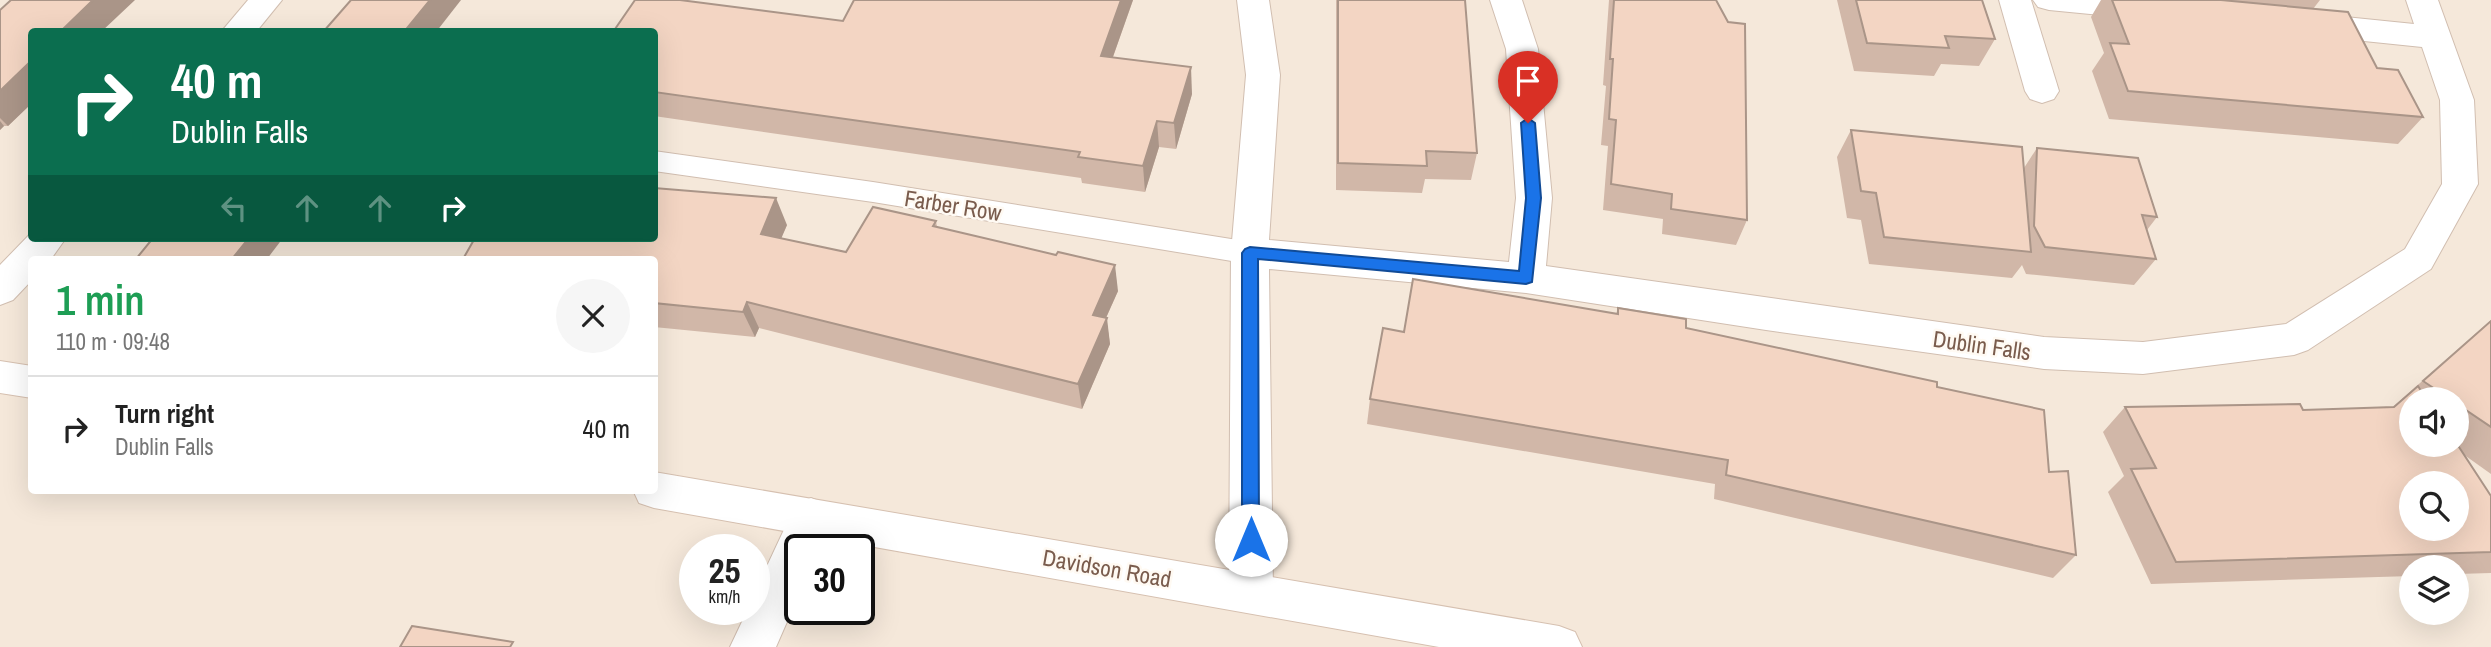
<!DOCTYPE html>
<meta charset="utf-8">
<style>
:root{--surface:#fff;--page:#f6f6f6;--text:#222;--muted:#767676;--line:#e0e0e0}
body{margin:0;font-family:"Archivo Narrow",sans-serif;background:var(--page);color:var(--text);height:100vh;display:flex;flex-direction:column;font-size:26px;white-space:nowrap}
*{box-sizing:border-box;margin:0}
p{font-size:23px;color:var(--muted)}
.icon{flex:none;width:38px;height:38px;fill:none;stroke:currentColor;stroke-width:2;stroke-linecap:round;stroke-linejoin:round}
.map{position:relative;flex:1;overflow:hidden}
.panel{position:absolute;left:28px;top:256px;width:630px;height:238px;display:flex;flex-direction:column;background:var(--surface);border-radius:7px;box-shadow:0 7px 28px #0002}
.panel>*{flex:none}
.hud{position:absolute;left:28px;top:28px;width:630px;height:214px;border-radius:7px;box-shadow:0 7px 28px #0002;background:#0b6e4f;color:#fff;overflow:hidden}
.tools{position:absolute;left:2399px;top:387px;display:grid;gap:14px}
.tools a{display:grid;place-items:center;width:70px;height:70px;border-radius:50%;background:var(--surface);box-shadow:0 7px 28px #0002;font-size:35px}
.speed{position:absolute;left:679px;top:534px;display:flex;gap:14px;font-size:35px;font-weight:700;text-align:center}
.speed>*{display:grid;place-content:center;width:91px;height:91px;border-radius:50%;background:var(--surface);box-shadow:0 7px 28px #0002;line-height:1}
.speed small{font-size:18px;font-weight:400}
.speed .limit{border:4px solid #111;border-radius:10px;background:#fff;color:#111}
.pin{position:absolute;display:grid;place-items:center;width:60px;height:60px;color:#fff;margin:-72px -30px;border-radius:50% 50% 50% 0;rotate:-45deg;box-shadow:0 0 7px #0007}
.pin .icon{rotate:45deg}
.me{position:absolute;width:77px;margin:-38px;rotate:0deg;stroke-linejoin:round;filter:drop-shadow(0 0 5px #0008)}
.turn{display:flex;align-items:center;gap:24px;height:147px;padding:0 28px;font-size:32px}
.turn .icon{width:91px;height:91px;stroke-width:2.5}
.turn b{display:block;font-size:49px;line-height:60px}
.lanes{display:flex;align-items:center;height:66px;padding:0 28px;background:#0003;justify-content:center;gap:35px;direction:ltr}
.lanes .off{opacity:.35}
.round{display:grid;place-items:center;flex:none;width:74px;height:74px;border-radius:37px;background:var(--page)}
.summary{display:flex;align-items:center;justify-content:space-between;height:119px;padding:0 28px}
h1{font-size:42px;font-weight:600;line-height:52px;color:#1e9e55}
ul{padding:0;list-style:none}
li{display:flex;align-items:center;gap:21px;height:105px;padding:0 28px;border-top:2px solid var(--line)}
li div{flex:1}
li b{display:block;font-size:26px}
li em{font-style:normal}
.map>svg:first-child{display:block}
.residential{fill:#f5e8da;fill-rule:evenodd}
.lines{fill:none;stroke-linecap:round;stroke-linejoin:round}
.lane-casing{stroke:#d1beb0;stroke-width:2}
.street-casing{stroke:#d1beb0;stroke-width:2}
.secondary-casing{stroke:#d6c0b0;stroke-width:2}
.lane{fill:#fff;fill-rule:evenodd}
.street{fill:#fff;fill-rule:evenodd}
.secondary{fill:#fff;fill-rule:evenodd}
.wall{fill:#d1b7a8;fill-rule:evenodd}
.shaded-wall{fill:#aa9588}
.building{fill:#f3d5c3;stroke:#aa9588;stroke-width:2;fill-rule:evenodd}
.route{fill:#1a73e8;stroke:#114b97;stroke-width:2}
.labels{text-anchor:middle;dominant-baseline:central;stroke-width:5;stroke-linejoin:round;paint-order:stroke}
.street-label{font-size:23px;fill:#7a5c4d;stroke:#fffaf3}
</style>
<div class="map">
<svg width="2491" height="647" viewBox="0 0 2491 647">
<rect width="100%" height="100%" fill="#fdf6ec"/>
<path class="residential" d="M0,0H2491V647H0ZM32,32H654V238H32ZM32,259H654V490H32ZM2412,399H2457V444H2412ZM2412,483H2457V528H2412ZM695,550H754V609H695ZM800,550H859V609H800ZM2412,567H2457V612H2412Z"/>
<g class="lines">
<g class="lane-casing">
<path id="lane" d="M654,151L873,182L1250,242L1260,245L1264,253L1260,261L1250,264L873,202L654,171Z"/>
</g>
<g class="street-casing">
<g id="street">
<path d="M248,0H282L256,32H221Z"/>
<path d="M1237,0H1269L1280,75L1269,240L1509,262L1516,198L1506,49L1490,0H1522L1538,49L1552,198L1546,266L2044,337L2143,342L2286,324L2405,249L2442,184L2440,100L2422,47L2306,35L2295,32L2290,24L2295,16L2306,13L2414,24L2406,0H2438L2474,100L2478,184L2431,269L2308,350L2294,355L2143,374L2044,369L1766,330L1526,293L1269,269L1273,593L1267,607L1251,613L1235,607L1229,593L1231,253L1246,75Z"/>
<path d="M1999,0H2031L2059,91L2054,99L2042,103L2030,99L2025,91Z"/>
<path d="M2033,0H2158L2163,2L2168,9L2163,16L2152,20L2049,10L2038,7Z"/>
<path d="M32,232V238H66L51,259H32V280L13,300L0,305V265Z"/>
<path d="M811,498L826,504L832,517L818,550H800V592L776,647H730L748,609H754V594L796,504Z"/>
</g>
</g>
<g class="secondary-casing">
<g id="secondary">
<path d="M0,361L32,366V398L0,393Z"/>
<path d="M654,472L1559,626L1575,632L1582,647H1439L654,508L639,503L633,490H654Z"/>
</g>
</g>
<use href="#lane" class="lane"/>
<use href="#street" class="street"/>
<use href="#secondary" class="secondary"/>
</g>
<g class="wall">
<path d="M854,0H1133L1113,57L1192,94L1176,149L1159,147L1145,192L1082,183L1081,178L654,116V32L843,21Z"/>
<path d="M1336,0H1465L1477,153L1471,180L1425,179L1422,193L1336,190Z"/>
<path d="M1609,0H1716L1747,220L1736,245L1662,234L1663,219L1603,210L1608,146L1601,145L1606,86L1603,85Z"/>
<path d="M1837,0H1982L1995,39L1979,66L1941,64L1934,76L1854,71Z"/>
<path d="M2101,0H2320L2313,9L2377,68L2423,117L2398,144L2109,119L2092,71L2104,53L2091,17Z"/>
<path d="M0,10L32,32V103L8,126H4L0,130Z"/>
<path d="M1851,130L2024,168L2037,148L2157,217L2147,230L2156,259L2134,285L2026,274L2022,265L2012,278L1869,264L1861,220L1847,218L1837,157Z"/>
<path d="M936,221L937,227L1118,291L1106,318L1110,344L1082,409L759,328L755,337L654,327V259L787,225L781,238L846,252Z"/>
<path d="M1618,308L1686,328L1937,387L2049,472L2076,555L2053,578L1714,499L1715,484L1367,424L1370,399L1404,332L1616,314Z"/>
<path d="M2491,320V474L2463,454L2491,496V573L2457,574V567H2412V576L2151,584L2108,492L2124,476L2103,432L2125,407L2303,410L2393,407ZM2412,399H2457V444Z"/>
</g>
<g class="shaded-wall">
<path d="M93,0H135L101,32H60Z"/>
<path d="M430,0H461L436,32H404Z"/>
<path d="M1121,0H1133L1104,82L1101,56Z"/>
<path d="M32,60V103L8,126L0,118V91Z"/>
<path d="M1191,67L1192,94L1176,149L1174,123Z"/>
<path d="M0,121L4,126L0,130Z"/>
<path d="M1157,121L1159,147L1145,192L1143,166Z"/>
<path d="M776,198L787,225L772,260L761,234Z"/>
<path d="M249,238H283L267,259H232Z"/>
<path d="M1115,265L1118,291L1096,340L1093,315Z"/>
<path d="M747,302L759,328L755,337L743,312Z"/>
<path d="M1107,318L1110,344L1082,409L1078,384Z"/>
</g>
<g class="building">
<path d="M11,0H93L60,32H32V60L0,91V10Z"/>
<path d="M351,0H430L404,32H323Z"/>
<path d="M635,0H680L843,21L854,0H1121L1101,56L1191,67L1174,123L1157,121L1143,166L1078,157L1080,152L654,92V32H613Z"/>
<path d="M1338,0H1465L1477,153L1426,151L1427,166L1338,163Z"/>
<path d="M1614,0H1716L1728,22L1745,24L1747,220L1671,209L1672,194L1611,184L1616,120L1609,119L1613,59H1610Z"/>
<path d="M1856,0H1982L1995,39L1945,36L1949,48L1867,43Z"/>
<path d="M2112,0H2221L2348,12L2377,68L2398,70L2423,117L2128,91L2110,43L2129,44Z"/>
<path d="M1851,130L2022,147L2031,252L1884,237L1876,193L1861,191Z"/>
<path d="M2037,148L2138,158L2157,217L2142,215L2156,259L2045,247L2034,226Z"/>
<path d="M654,188L776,198L761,234L846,252L873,207L936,221L933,226L1056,255L1058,252L1115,265L1093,315L1107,318L1078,384L747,302L743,312L654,303V259H463L475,238H654Z"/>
<path d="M153,238H249L232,259H136Z"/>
<path d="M1413,279L1618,314V308L1686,319V328L1937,382V387L2044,410L2049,472L2068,471L2076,555L1726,475L1728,460L1370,399L1383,328L1404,332Z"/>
<path d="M2491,321V427L2457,404V399H2450L2423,381Z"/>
<path d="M2418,386L2426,399H2412V444H2457L2491,496V552L2176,562L2131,469L2156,468L2125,407L2300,404L2303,410L2394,407ZM2412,483H2457V528H2412Z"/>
<path d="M412,626L513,642L510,647H400Z"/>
</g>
<path class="route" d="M1528,118L1535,123L1541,198L1532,282L1526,284L1258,259L1259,540L1257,545L1251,548L1244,545L1242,540V253L1245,249L1250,247L1519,271L1526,198L1521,123Z"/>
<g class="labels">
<g class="street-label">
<text transform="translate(953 205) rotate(9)">Farber Row</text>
<text transform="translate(1982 345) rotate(8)">Dublin Falls</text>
<text transform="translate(1107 568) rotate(10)">Davidson Road</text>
</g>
</g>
</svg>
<div class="tools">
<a><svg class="icon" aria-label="sound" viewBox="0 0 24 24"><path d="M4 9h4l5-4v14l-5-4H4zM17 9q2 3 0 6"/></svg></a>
<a><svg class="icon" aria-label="search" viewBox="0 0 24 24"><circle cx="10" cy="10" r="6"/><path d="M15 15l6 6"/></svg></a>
<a><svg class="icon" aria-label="layers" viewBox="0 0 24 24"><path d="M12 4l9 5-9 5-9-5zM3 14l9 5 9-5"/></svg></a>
</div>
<div class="speed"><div>25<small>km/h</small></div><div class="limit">30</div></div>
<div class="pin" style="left:1528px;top:123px;background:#d93025"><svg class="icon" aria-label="arrive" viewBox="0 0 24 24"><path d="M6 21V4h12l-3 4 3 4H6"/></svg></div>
<svg class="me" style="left:1251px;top:540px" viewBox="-20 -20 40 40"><circle r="19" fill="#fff"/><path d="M0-13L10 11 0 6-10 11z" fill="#1a73e8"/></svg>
<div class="hud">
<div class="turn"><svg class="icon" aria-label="right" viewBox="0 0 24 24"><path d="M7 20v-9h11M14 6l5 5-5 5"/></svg><div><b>40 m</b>Dublin Falls</div></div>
<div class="lanes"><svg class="icon off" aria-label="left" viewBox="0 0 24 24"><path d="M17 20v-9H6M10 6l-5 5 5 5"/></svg><svg class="icon off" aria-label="ahead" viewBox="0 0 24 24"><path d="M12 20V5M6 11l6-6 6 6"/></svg><svg class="icon off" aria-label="ahead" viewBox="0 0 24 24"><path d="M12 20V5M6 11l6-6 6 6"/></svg><svg class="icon" aria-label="right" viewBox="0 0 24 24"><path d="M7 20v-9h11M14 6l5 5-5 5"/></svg></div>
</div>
<section class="panel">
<div class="summary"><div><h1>1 min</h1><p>110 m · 09:48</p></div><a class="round"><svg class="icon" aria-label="close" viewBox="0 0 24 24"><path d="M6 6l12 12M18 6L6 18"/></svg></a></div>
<ul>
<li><svg class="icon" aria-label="right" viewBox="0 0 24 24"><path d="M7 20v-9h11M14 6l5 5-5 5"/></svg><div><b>Turn right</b><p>Dublin Falls</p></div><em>40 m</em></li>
</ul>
</section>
</div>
